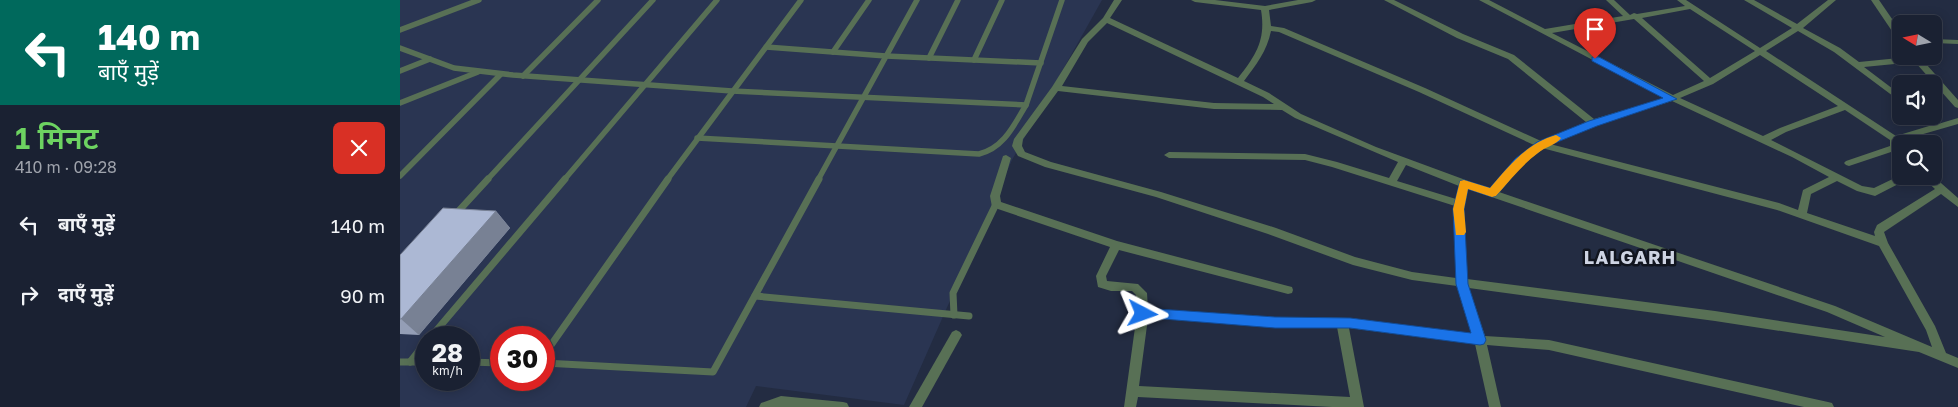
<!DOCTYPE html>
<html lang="hi">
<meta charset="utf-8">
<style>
:root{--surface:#1a2132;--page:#272e3e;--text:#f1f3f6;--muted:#9fa3ac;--line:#383e4d;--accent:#6dd361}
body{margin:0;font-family:"Golos Text","Noto Sans Devanagari",sans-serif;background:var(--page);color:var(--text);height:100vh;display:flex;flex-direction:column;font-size:19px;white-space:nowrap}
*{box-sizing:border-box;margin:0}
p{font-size:16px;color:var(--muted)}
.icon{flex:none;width:28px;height:28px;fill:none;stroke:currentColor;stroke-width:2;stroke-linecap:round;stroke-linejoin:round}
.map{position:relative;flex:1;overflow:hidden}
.sheet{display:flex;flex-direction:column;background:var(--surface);width:400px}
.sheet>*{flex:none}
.banner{background:#00695c;color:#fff;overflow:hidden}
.needle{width:32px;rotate:280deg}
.buttons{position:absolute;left:1492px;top:15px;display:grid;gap:10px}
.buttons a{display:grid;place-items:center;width:50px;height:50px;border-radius:8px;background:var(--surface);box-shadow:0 2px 12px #0003,0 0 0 1px var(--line);font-size:25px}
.speed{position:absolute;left:15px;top:326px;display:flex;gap:10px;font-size:25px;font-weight:700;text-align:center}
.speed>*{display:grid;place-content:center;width:65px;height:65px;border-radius:50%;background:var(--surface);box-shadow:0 2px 12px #0003,0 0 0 1px var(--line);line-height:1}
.speed small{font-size:12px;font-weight:400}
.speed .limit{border:8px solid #d22;background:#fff;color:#111}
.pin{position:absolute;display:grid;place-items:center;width:42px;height:42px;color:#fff;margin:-51px -21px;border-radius:50% 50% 50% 0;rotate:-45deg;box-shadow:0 0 5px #0007}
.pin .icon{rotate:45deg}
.me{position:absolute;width:55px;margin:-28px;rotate:94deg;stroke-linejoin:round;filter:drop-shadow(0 0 4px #0008)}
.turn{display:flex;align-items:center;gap:18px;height:105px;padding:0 15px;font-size:22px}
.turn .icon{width:65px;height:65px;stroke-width:2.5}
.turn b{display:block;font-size:35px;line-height:42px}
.round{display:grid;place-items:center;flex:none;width:52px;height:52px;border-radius:8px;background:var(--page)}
.head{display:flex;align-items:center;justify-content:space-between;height:85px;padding:0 15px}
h1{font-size:30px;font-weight:600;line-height:38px;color:var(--accent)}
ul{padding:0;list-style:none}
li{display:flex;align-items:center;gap:15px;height:70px;padding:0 15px}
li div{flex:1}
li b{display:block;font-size:19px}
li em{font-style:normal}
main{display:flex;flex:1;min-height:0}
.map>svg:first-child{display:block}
.built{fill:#2a3552;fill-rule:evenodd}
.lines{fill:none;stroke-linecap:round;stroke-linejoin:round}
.service-far1{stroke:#587055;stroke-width:5.5}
.service{stroke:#587055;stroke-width:7}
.minor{fill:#587055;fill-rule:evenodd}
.wall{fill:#949eb6}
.shaded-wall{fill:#788194}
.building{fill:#acb8d4;stroke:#788194}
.route{fill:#1a73e8;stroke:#114b97}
.slow{fill:#f59e0b}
.labels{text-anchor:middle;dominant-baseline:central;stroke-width:5;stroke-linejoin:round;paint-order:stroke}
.district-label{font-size:18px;font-weight:bold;letter-spacing:1px;fill:#ced4e3;stroke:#11151f}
</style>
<main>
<section class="sheet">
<div class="banner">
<div class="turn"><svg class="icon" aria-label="left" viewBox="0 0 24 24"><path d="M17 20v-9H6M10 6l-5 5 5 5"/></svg><div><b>140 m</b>बाएँ मुड़ें</div></div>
</div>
<div class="head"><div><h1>1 मिनट</h1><p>410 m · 09:28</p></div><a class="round" style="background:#d93025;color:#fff"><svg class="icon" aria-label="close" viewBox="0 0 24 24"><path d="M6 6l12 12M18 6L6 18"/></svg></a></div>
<ul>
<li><svg class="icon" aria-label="left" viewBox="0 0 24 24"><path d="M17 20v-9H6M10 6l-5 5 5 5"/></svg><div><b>बाएँ मुड़ें</b></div><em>140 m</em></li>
<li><svg class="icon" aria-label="right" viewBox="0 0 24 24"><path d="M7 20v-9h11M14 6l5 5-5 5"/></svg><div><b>दाएँ मुड़ें</b></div><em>90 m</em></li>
</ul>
</section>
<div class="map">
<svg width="1558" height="407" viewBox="0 0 1558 407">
<rect width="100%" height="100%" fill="#232c42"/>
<path class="built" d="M0,0H702L612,160L504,405L356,386L346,407H0ZM26,338H69V380H26ZM101,338H144V380H101Z"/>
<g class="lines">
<g class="service-far1">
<path d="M0,30L79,0"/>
<path d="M366,47L486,56L641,63"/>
<path d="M0,48L54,68L113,75L332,91L626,105L662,0"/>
<path d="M433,52L469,0"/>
<path d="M529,58L558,0"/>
<path d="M574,60L602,0"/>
<path d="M0,71L30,59"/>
<path d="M123,76L198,0"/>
<path d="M0,103L78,72"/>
<path d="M297,138L579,154C604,148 614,125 626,105"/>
<path d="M0,176L101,74"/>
<path d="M87,180L253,0"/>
<path d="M164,180L317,0"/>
<path d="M267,180L401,0"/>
<path d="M418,180L517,0"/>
</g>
<g class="service">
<path d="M54,216L88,179"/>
<path d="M355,296L569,316"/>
<path d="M554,315L553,293L596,204"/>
<path d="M30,338L165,179"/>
<path d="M144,355L268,179"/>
<path d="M0,362H26"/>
<path d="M10,362L26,342"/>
<path d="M69,362L101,363"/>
<path d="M144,363L313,372L419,179"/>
</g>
<g class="minor">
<path d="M714,0H722L710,18L838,78C856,55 866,40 861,10L795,2L791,0H815L865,6L898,0H916L912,2L869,10L871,26L884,28L1025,88L1141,141L1186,122L1108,59L1057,38L984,0H994L1063,34L1114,55L1194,119L1265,98L1079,0H1089L1145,29L1223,16L1206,0H1214L1230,15L1234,13L1237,14L1285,6L1277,0H1286L1360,48L1392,28L1344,0H1354L1397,24L1428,0H1436L1403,28L1440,48L1459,62L1519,56L1558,100V108L1555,107L1515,62L1464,67L1501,95V102L1434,52L1398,31L1366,51L1496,136L1529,126L1519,116H1529L1538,124L1558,118V124L1499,141L1497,150L1449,166L1446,165L1444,163L1446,161L1490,146V140L1445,110L1386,132L1371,140L1462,186L1474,188L1501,175V176H1512L1510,178L1475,196L1457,191L1437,181L1411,194L1407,213L1475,236L1474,232L1477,225L1535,189L1521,176H1533L1558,198V207L1541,194L1484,232L1488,243L1535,326L1546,353L1558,358V368L1519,352L1315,321L1069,288L1085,336L1149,340L1428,402L1432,403L1434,407H1404L1149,350L1087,345L1101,407H1089L1075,344L949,328L964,407H932L738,397L736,407H724L737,313L736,295L732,291H711L698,287L696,276L710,247L592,207L590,196L603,156L606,155L611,158L600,196L601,202L717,241L888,286L892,287L893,290L892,293L888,294L719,250L706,276L707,281L738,284L747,293L748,309L875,317L950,318L1073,334L1057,286L1012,280L953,265L868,234L756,197L645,167L618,156L612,146L614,139L652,87L682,39L703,18ZM1290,9L1355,51L1310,78L1242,18ZM1234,19L1304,81L1273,95L1152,33ZM707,23L863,97L874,104L814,103L662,86L688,42ZM871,31L879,32L1019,92L1134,145L1117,158L1090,189L976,147L901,114L869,93L844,81C856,65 867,51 871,31ZM1360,55L1438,106L1380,128L1363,136L1280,98L1313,84ZM658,91L814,109L882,110L895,118L998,162L989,178L937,162L905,154L769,152L764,155L769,158L905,160L932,167L1055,206L1056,278L1012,272L955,257L876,228L761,192L651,162L625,152L622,146L623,139ZM1272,101L1392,157L1429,177L1403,190L1398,210L1379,203L1150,144L1192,126ZM1142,148L1377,210L1479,246L1526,330L1532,347L1435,306L1099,192L1124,163ZM1006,165L1059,186L1056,199L997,181ZM1068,189L1427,312L1485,337L1315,311L1067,279L1064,209ZM748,318L875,327H937L950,397L739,386Z"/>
<path d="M1471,0H1479L1501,32V40H1498Z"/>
<path d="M1534,39L1558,40V44L1534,43Z"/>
<path d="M556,330L560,332L562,335L522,407H509L552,332Z"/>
<path d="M381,396L443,402L447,403L449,407H359L361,403Z"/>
</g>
</g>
<path class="wall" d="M96,211L110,228L19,335L0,334V255Z"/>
<path class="shaded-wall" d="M96,211L110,228L19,335L1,319Z"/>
<path class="building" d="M43,208L96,211L1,319H0V255Z"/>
<path class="route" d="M1192,57H1199L1277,99L1197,126L1145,147L1122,165L1096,196L1092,197L1068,189L1064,209L1068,284L1086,340L1084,344L1080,345L950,328H875L738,317L736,314L743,308L875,317L950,318L1071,333L1056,284L1053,209L1060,181L1064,180L1090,188L1115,159L1137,142L1189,121L1263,98L1192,61Z"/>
<path class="slow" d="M1156,135L1161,138C1156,145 1145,147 1138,153C1122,165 1110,180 1096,196L1092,197L1068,189L1064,209L1066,232L1064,235H1056L1053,209L1060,181L1064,180L1090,188C1109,166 1127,143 1156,135Z"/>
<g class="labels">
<g class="district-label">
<text x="1230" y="257">LALGARH</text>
</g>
</g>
</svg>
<div class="buttons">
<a><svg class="needle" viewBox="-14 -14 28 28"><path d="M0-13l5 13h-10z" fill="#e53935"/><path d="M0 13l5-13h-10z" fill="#9fa3ac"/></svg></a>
<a><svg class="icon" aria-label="sound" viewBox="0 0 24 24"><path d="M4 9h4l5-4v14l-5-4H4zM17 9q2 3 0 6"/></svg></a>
<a><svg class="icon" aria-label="search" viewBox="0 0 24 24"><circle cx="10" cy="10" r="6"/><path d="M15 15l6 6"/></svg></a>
</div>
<div class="speed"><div>28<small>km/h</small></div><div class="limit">30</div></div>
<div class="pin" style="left:1195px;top:59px;background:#d93025"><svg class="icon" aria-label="arrive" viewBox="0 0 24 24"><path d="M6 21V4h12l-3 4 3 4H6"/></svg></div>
<svg class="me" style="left:743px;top:314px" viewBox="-20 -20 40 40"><path d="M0-17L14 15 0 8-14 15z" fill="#1a73e8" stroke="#fff" stroke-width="4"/></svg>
</div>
</main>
